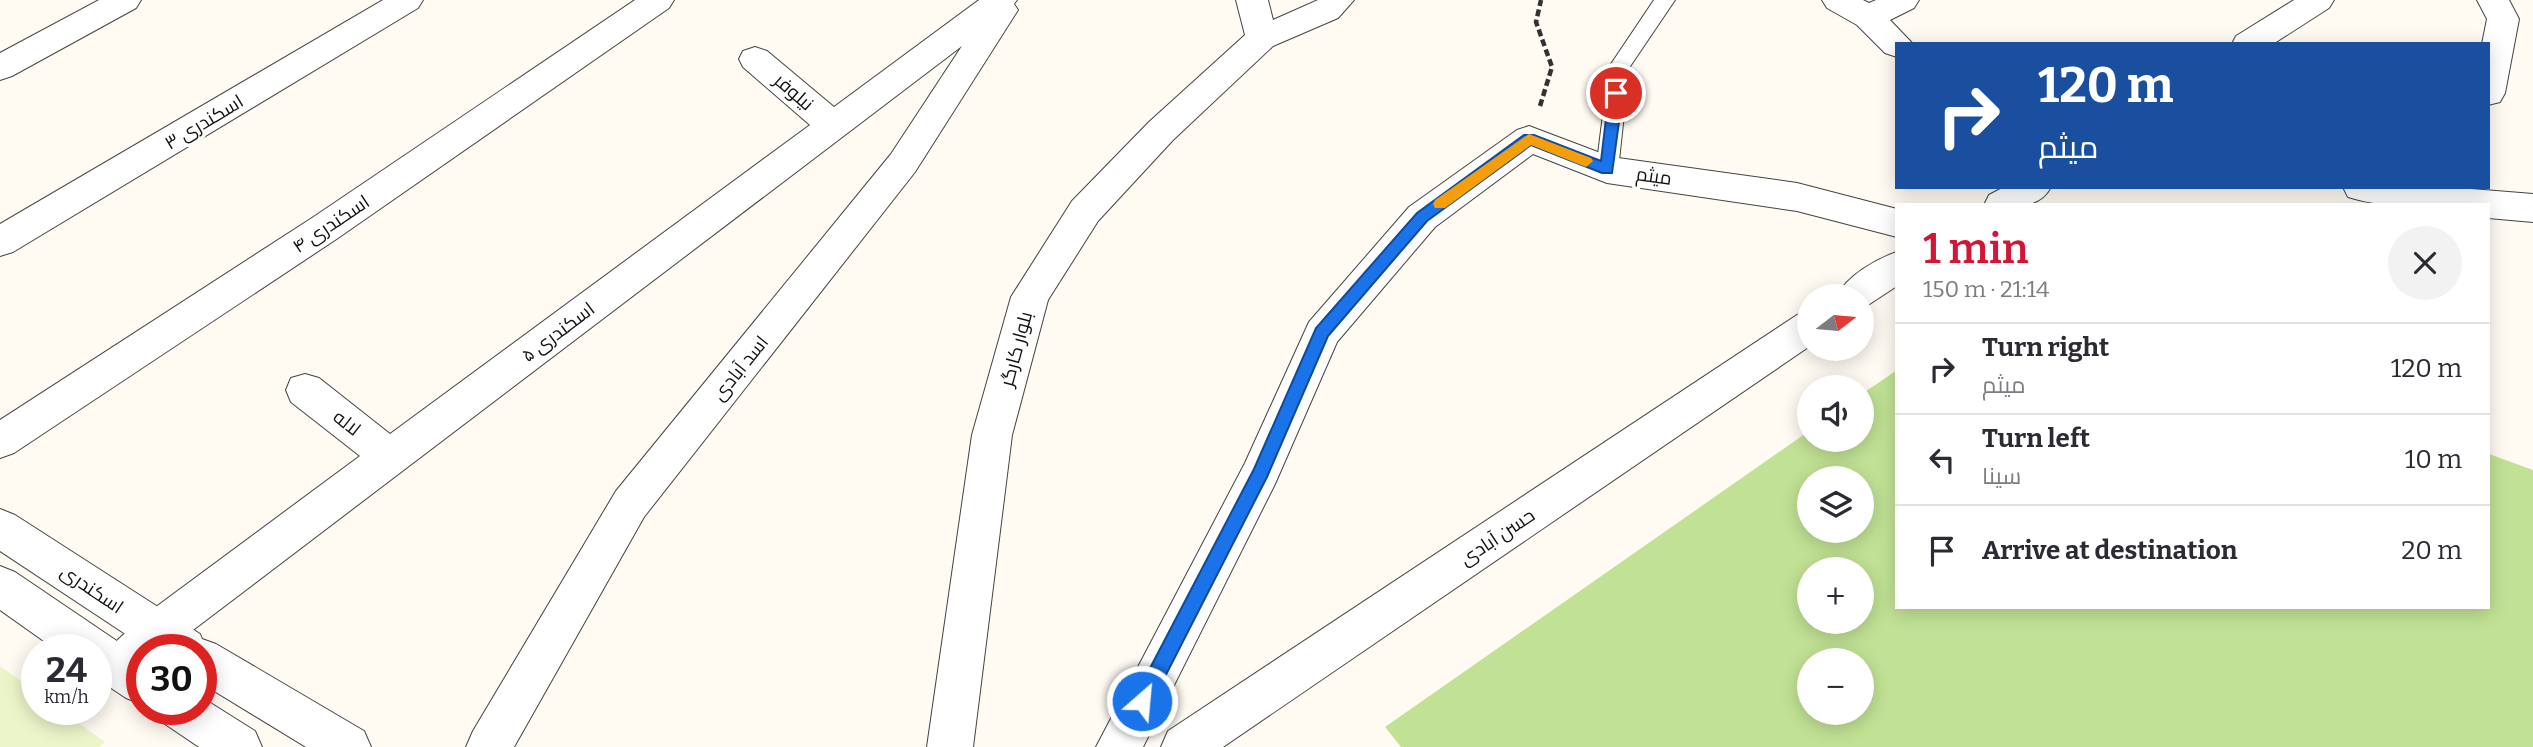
<!DOCTYPE html>
<meta charset="utf-8">
<style>
:root{--surface:#fff;--page:#f2f2f3;--text:#2b2b33;--muted:#7c7c81;--line:#e1e1e2;--accent:#d21637}
body{margin:0;font-family:Bitter,Cairo,serif;background:var(--page);color:var(--text);height:100vh;display:flex;flex-direction:column;font-size:26px;white-space:nowrap}
*{box-sizing:border-box;margin:0}
p{font-size:23px;color:var(--muted)}
.icon{flex:none;width:38px;height:38px;fill:none;stroke:currentColor;stroke-width:2;stroke-linecap:round;stroke-linejoin:round}
.map{position:relative;flex:1;overflow:hidden}
.sheet{position:absolute;left:1895px;top:203px;width:595px;height:406px;display:flex;flex-direction:column;background:var(--surface);border-radius:0px;box-shadow:0 4px 18px #0003}
.sheet>*{flex:none}
.hud{position:absolute;left:1895px;top:42px;width:595px;height:147px;border-radius:0px;box-shadow:0 4px 18px #0003;background:#1a4fa0;color:#fff;overflow:hidden}
.needle{width:46px;rotate:74deg}
.controls{position:absolute;left:1797px;top:284px;display:grid;gap:14px}
.controls a{display:grid;place-items:center;width:77px;height:77px;border-radius:50%;background:var(--surface);box-shadow:0 4px 18px #0003;font-size:35px}
.speed{position:absolute;left:21px;top:634px;display:flex;gap:14px;font-size:35px;font-weight:700;text-align:center}
.speed>*{display:grid;place-content:center;width:91px;height:91px;border-radius:50%;background:var(--surface);box-shadow:0 4px 18px #0003;line-height:1}
.speed small{font-size:18px;font-weight:400}
.speed .limit{border:10px solid #d22;background:#fff;color:#111}
.pin{position:absolute;display:grid;place-items:center;width:60px;height:60px;color:#fff;margin:-30px;border:4px solid #fff;border-radius:50%;box-shadow:0 2px 7px #0007}
.me{position:absolute;width:77px;margin:-38px;rotate:27deg;stroke-linejoin:round;filter:drop-shadow(0 0 5px #0008)}
.turn{display:flex;align-items:center;gap:24px;height:147px;padding:0 28px;font-size:32px}
.turn .icon{width:91px;height:91px;stroke-width:2.5}
.turn b{display:block;font-size:49px;line-height:60px}
.round{display:grid;place-items:center;flex:none;width:74px;height:74px;border-radius:37px;background:var(--page)}
.summary{display:flex;align-items:center;justify-content:space-between;height:119px;padding:0 28px}
h1{font-size:42px;font-weight:600;line-height:52px;color:var(--accent)}
ul{padding:0;list-style:none}
li{display:flex;align-items:center;gap:21px;height:91px;padding:0 28px;border-top:2px solid var(--line)}
li div{flex:1}
li b{display:block;font-size:26px}
li em{font-style:normal}
.map>svg:first-child{display:block}
.forest{fill:#c1e294;fill-rule:evenodd}
.pitch{fill:#ecf5ca}
.lines{fill:none;stroke-linecap:round;stroke-linejoin:round}
.service-casing{stroke:#434343;stroke-width:2}
.minor-casing{stroke:#434343;stroke-width:2}
.tertiary-casing{stroke:#434343;stroke-width:2}
.path{stroke:#323232;stroke-width:4.5;stroke-dasharray:7 3.5;stroke-linecap:butt}
.service{fill:#fff;fill-rule:evenodd}
.minor{fill:#fff;fill-rule:evenodd}
.tertiary{fill:#fff;fill-rule:evenodd}
.route{fill:#1a73e8;stroke:#114b97;stroke-width:2}
.slow{fill:#f59e0b}
.labels{text-anchor:middle;dominant-baseline:central;stroke-width:7;stroke-linejoin:round;paint-order:stroke}
.street-label{font-size:19px;fill:#101010;stroke:#fff}
</style>
<div class="map">
<svg width="2533" height="747" viewBox="0 0 2533 747">
<rect width="100%" height="100%" fill="#fffbf3"/>
<path class="forest" d="M1897,370V607H2488L2489,454L2533,470V747H1401L1385,727L1809,431L1810,439H1862V394ZM1810,478H1862V530H1810ZM1810,569H1862V621H1810ZM1810,660H1862V712H1810Z"/>
<path class="pitch" d="M0,666L37,693V709H59L105,742L99,747H0Z"/>
<g class="lines">
<g class="service-casing">
<path id="service" d="M1654,0H1675L1629,68L1618,170L1615,176L1607,178L1599,176L1596,170L1609,67Z"/>
</g>
<g class="minor-casing">
<g id="minor">
<path d="M99,0H141L136,8L12,76L0,80V53Z"/>
<path d="M383,0H423L418,8L13,252L0,256V224Z"/>
<path d="M635,0H674L669,8L338,238L14,453L0,458V420L312,218Z"/>
<path d="M979,0H1017L1014,4L1018,10L915,172L644,517L514,747H466L473,731L616,491L891,154L962,46L168,649H142V676L134,683L119,689L104,683L97,668L104,653L141,618L360,456L291,402L286,390L291,378L305,374L319,378L390,434L810,125L743,67L739,59L743,51L755,47L767,51L834,107Z"/>
<path d="M1822,0H1863L1869,3L1876,0H1919L1914,8L1890,20L1913,44H1897V57L1885,53L1857,25L1827,8Z"/>
<path d="M2294,0H2334L2329,8L2273,44H2232L2236,36Z"/>
<path d="M2477,0H2509L2519,19L2505,93L2500,102L2488,105V44H2482L2487,19Z"/>
<path d="M1529,126L1611,157L1797,183L1897,209V237L1797,211L1607,183L1533,154L1435,227L1337,342L1275,484L1143,747H1096L1245,463L1309,322L1409,207L1517,130Z"/>
<path d="M2004,187H2051C2038,212 2008,205 1984,205L1989,195Z"/>
<path d="M2343,187H2447L2533,194V222L2488,218V205C2442,205 2392,211 2348,197Z"/>
<path d="M1897,252V286L1862,309V296H1837C1847,276 1876,259 1897,252Z"/>
<path d="M1810,311V346L1223,747H1161L1168,731L1797,315Z"/>
</g>
</g>
<g class="tertiary-casing">
<g id="tertiary">
<path d="M1236,0H1268L1273,20L1318,0H1354L1338,18L1273,46L1173,140L1098,221L1048,300L1012,435L973,747H927L972,435L1011,297L1072,201L1149,122L1245,35Z"/>
<path d="M0,509L15,515L200,634L202,639L216,644L364,731L371,747H306L201,683V649H148L0,551Z"/>
<path d="M0,566L15,572L142,658V704L126,698L96,678V649H55L0,610Z"/>
<path d="M201,697L255,731L262,747H199L165,724L159,709H201Z"/>
</g>
</g>
<path class="path" d="M1540,106L1552,67L1536,22L1541,0"/>
<use href="#service" class="service"/>
<use href="#minor" class="minor"/>
<use href="#tertiary" class="tertiary"/>
</g>
<path class="route" d="M1616,88L1623,93L1612,173H1602L1531,145L1427,221L1328,336L1267,477L1149,708L1142,710L1136,708L1133,701L1136,695L1254,469L1316,328L1417,213L1524,135H1534L1601,161L1609,93Z"/>
<path class="slow" d="M1529,134L1591,158L1593,161L1586,167L1531,145L1445,208H1435L1433,204L1435,200Z"/>
<g class="labels">
<g class="street-label">
<text transform="translate(794 92) rotate(41)">نیلوفر</text>
<text transform="translate(204 122) rotate(-31)">اسکندری ۳</text>
<text transform="translate(1654 176) rotate(8)">میثم</text>
<text transform="translate(331 224) rotate(-34)">اسکندری ۴</text>
<text transform="translate(558 332) rotate(-37)">اسکندری ۵</text>
<text transform="translate(1016 349) rotate(-75)">بلوار کارگر</text>
<text transform="translate(740 368) rotate(-51)">اسد آبادی</text>
<text transform="translate(347 423) rotate(38)">لاله</text>
<text transform="translate(1497 537) rotate(-34)">حسن آبادی</text>
<text transform="translate(92 589) rotate(34)">اسکندری</text>
</g>
</g>
</svg>
<div class="controls">
<a><svg class="needle" viewBox="-14 -14 28 28"><path d="M0-13l5 13h-10z" fill="#e53935"/><path d="M0 13l5-13h-10z" fill="#7c7c81"/></svg></a>
<a><svg class="icon" aria-label="sound" viewBox="0 0 24 24"><path d="M4 9h4l5-4v14l-5-4H4zM17 9q2 3 0 6"/></svg></a>
<a><svg class="icon" aria-label="layers" viewBox="0 0 24 24"><path d="M12 4l9 5-9 5-9-5zM3 14l9 5 9-5"/></svg></a>
<a>+</a>
<a>−</a>
</div>
<div class="speed"><div>24<small>km/h</small></div><div class="limit">30</div></div>
<div class="pin" style="left:1616px;top:93px;background:#d93025"><svg class="icon" aria-label="arrive" viewBox="0 0 24 24"><path d="M6 21V4h12l-3 4 3 4H6"/></svg></div>
<svg class="me" style="left:1142px;top:701px" viewBox="-20 -20 40 40"><circle r="17" fill="#1a73e8" stroke="#fff" stroke-width="3"/><path d="M0-11L8 9 0 5-8 9z" fill="#fff"/></svg>
<div class="hud">
<div class="turn"><svg class="icon" aria-label="right" viewBox="0 0 24 24"><path d="M7 20v-9h11M14 6l5 5-5 5"/></svg><div><b>120 m</b>میثم</div></div>
</div>
<section class="sheet">
<div class="summary"><div><h1>1 min</h1><p>150 m · 21:14</p></div><a class="round"><svg class="icon" aria-label="close" viewBox="0 0 24 24"><path d="M6 6l12 12M18 6L6 18"/></svg></a></div>
<ul>
<li><svg class="icon" aria-label="right" viewBox="0 0 24 24"><path d="M7 20v-9h11M14 6l5 5-5 5"/></svg><div><b>Turn right</b><p>میثم</p></div><em>120 m</em></li>
<li><svg class="icon" aria-label="left" viewBox="0 0 24 24"><path d="M17 20v-9H6M10 6l-5 5 5 5"/></svg><div><b>Turn left</b><p>سینا</p></div><em>10 m</em></li>
<li><svg class="icon" aria-label="arrive" viewBox="0 0 24 24"><path d="M6 21V4h12l-3 4 3 4H6"/></svg><div><b>Arrive at destination</b></div><em>20 m</em></li>
</ul>
</section>
</div>
